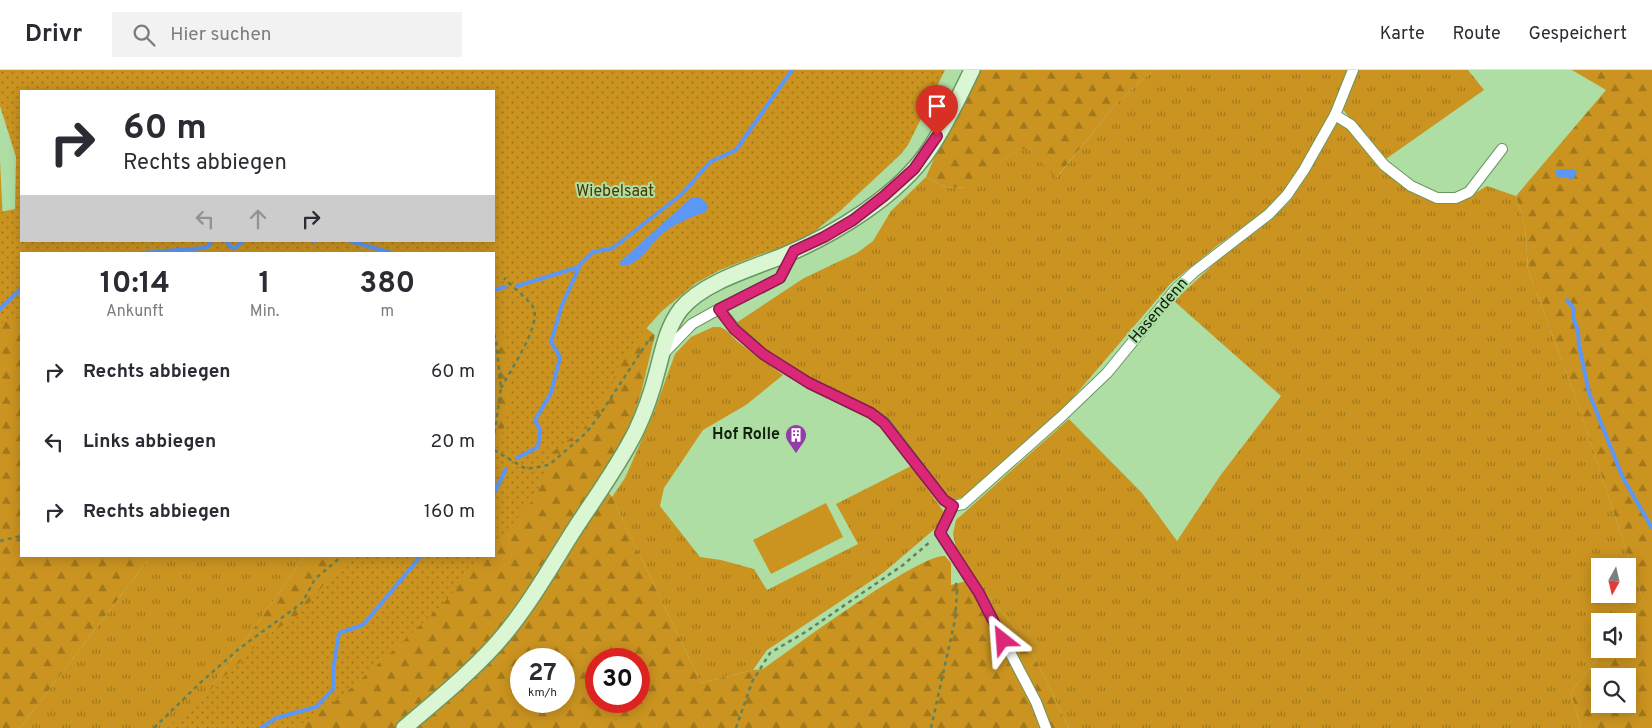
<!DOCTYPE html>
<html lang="de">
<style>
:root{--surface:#fff;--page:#f2f2f3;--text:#2b2b33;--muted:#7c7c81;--line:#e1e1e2}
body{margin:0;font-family:Overpass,sans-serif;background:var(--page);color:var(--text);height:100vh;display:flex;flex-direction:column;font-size:19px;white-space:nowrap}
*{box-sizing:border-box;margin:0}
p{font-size:16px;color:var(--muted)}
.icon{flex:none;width:28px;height:28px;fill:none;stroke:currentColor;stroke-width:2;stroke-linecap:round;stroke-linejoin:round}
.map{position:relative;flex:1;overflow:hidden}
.details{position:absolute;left:20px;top:182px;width:475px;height:305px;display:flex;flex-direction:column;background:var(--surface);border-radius:0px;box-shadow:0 2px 12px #0003}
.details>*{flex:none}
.guide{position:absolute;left:20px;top:20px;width:475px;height:152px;border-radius:0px;box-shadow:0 2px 12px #0003;background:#fff;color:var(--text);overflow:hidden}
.needle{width:32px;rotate:188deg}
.controls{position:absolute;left:1591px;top:488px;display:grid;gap:10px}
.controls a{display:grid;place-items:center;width:45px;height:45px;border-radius:0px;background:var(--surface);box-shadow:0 2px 12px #0003;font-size:25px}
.speed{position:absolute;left:510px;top:578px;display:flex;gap:10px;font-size:25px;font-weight:700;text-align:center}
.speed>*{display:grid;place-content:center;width:65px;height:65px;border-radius:50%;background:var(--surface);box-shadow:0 2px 12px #0003;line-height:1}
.speed small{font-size:12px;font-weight:400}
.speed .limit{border:8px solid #d22;background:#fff;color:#111}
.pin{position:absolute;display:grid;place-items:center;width:42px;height:42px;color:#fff;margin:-51px -21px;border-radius:50% 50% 50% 0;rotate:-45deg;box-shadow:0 0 5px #0007}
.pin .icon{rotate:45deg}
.me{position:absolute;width:55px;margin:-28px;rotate:332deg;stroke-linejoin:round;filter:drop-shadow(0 0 4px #0008)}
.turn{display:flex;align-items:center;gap:18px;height:105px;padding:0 20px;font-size:22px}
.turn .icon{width:65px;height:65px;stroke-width:2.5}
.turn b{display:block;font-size:35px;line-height:42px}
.lanes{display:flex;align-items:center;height:48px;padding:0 20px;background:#0003;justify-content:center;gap:25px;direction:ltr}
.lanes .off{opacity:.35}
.eta{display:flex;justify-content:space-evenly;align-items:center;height:85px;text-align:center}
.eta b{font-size:30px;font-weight:700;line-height:35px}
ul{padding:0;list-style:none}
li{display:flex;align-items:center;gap:15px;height:70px;padding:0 20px}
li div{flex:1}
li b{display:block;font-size:19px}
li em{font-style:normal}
header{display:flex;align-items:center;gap:30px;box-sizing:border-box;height:70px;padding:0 25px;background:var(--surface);border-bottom:1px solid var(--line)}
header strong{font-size:24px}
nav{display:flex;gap:28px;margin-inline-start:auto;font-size:18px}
.search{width:350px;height:45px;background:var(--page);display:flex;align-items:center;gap:12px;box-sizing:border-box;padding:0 18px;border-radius:0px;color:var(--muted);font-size:19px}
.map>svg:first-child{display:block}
.grass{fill:url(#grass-tufts);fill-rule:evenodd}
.forest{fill:url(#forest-firs);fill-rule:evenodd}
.park{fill:url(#park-dots);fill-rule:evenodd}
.garden{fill:#cb9421}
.water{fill:#5d97f6}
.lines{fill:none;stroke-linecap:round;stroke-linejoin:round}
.stream{stroke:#5d97f6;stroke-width:4}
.street-casing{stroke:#6a9760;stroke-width:12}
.secondary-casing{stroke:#6a9760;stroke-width:18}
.path{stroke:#618259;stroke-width:2.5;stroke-dasharray:4 4;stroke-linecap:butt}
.street{stroke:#fff;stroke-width:10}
.secondary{stroke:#daf6d3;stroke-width:15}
.route-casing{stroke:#8e194d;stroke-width:12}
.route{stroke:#db2777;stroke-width:9}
.labels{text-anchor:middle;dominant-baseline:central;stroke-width:4;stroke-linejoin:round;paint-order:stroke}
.park-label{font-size:16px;fill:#4e3500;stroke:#aedea3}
.street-label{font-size:16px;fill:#10220c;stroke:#aedea3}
.poi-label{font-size:16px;font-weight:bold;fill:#10220c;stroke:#aedea3;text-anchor:end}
</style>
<header>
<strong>Drivr</strong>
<div class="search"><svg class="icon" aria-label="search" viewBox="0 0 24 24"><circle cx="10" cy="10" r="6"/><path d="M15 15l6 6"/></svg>Hier suchen</div>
<nav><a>Karte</a><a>Route</a><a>Gespeichert</a></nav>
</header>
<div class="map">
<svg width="1652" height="658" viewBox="0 0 1652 658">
<defs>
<pattern id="grass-tufts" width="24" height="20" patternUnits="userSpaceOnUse" patternTransform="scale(1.25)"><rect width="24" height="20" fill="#cb9421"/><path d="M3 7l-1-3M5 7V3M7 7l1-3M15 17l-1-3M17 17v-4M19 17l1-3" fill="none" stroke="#a3781b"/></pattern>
<pattern id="forest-firs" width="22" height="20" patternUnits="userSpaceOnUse" patternTransform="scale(1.25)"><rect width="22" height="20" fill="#cb9421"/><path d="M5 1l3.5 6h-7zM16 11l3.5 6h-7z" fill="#a3781b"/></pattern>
<pattern id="park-dots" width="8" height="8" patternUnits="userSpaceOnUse" patternTransform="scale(1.25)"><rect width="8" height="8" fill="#cb9421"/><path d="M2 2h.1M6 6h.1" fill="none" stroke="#a3781b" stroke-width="1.8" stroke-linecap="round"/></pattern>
</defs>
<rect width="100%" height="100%" fill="#aedea3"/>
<g class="grass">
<path d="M1153,0H1349L1328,47L1300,99L1283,122L1265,141L1218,175L1171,213L1059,344L966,426L953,430L948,425L888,349C863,330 832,323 805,307C784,295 751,272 736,253L804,208L857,183L873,171L891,141L926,107L947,118L967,117L1019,79H1029L1057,107L1115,35Z"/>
<path d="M1359,0H1468L1484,20L1383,91L1341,37Z"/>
<path d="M1335,52L1349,58L1382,96L1447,132L1462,131L1487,116L1516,126L1525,156L1528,200L1577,331L1643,530L1626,551H1600V579H1605L1571,622L1581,658H1069L1027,572L974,509L957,482L953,464L956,450L1069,349L1142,423L1177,471L1220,406L1281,326L1174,231L1217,191L1271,150L1290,131L1307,105ZM1600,496H1628V524H1600Z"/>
<path d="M713,257H720L726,260L738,272L783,305L746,335L703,360L664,418L660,436L700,487L721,490L754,499L767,520L858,474L836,434L911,396L944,442L943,450L937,457L883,503L767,580L753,600L701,613L612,427L625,408L654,342L675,284L691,267Z"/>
<path d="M151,486H305L229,593L180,658H20Z"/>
</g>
<g class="forest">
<path d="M975,0H1153L1115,35L1056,108L1029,79H1019L968,117L947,118L926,107L953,45Z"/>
<path d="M1572,0H1652V658H1581L1571,622L1605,579H1628L1626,551L1643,530L1577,331L1528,200L1525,156L1516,126L1606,20ZM1600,606H1628V634H1600Z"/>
<path d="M0,90L4,174L21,171L381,184H21V486H151L20,658H0Z"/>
<path d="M553,184L655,265L641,323L628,361L599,410L612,427L701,613L753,600L763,599C790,580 920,483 945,486L951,493V515L974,509L1027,572L1069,658H180L229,593L305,486H494V257ZM521,589H564V631H521ZM596,589H639V631H596Z"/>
</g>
<g class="park">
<path d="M0,0H945L908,75L901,84L840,141L815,161L796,173L761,184L720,200L696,213L662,241L641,264L615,301L613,313L584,358L551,383L538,420L532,431L494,475V376L502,366L510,330L507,278L501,260L494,256V184H21V248L0,253V142L15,139L16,87L0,36ZM21,21H494V171H21Z"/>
<path d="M354,486H484L443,534L396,578L341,627L296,658H167L237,595L261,570L302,542L334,502Z"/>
</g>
<path class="garden" d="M826,433L843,467L771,504L753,470Z"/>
<g class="water">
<path d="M1558,99H1574L1577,103L1573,109L1557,107L1555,101Z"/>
<path d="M691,128H701L708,135L706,142C693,146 677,153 666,161C650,172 640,198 619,196L621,191Z"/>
</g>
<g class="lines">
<g class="stream">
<path d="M226,171L231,177L235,178L243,171"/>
<path d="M314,171H315"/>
<path d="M350,171L395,184"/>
<path d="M129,184L203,178L209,176L211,171"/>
<path d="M517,216L579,197"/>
<path d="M494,220L505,217"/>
<path d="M1567,230L1574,239L1573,247L1578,261L1579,275L1589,323L1623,408L1652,458"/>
<path d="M0,239L21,219"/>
<path d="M517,388L538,377L540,360L535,350L551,323L560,287L551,272L562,235L581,193L593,182L613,178L682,124L710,92L736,80L792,0"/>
<path d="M494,423L506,399"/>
<path d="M261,658L276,648L316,637L333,619V600L339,563L363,555L421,486"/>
</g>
<g class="street-casing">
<g id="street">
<path d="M1335,45L1351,55L1384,95L1411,116L1437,128H1456L1469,122L1502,79"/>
<path d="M794,181L780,208L719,239L735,259L763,284L809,313L871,343L885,353L944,430L953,436"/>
<path d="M664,283L692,254L719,239"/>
<path d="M953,436L963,434L1061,347L1107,303L1175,220L1194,202L1269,144L1287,125L1304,100L1335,45L1353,0"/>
<path d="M953,436L940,463L979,523L1036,632L1046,658"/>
</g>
</g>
<g class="secondary-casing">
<path id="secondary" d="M404,658C436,631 469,604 497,573C528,538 551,496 576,457C597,425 619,395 636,361C645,342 652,322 657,302C663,280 667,257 681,239C703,212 753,198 785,185C835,164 898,126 929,80C946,55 959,27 972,0"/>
</g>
<g class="path">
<path d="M494,264L496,271L501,318L494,366"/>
<path d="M501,318C510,301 540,257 534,239C530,230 512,217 504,208"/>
<path d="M494,380L526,399L549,395L586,363L601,343L650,268H652"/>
<path d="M0,471L21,466"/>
<path d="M154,658L200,613L240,578L302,533L315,509L342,486"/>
<path d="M736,658L752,612L770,583L807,561L903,495L931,471"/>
<path d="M931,658L955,550L957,522L956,511"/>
</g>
<use href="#street" class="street"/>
<use href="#secondary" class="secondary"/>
</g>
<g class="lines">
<g class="route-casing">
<path id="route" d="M937,66L914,99L884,126L853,150L824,167L794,181L780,208L719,239L734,259L763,284L809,313L871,343L884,353L944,430L953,436L940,463L979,523L1003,570"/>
</g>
<use href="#route" class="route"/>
</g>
<defs>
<g id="building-pin" transform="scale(1.125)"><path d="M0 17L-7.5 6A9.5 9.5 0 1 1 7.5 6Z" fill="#933ba7" stroke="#aedea3"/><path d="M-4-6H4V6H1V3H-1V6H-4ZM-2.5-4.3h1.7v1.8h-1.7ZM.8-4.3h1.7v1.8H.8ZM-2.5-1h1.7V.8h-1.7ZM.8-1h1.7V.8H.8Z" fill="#fff"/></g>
</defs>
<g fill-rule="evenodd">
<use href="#building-pin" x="796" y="365"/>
</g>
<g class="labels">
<g class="park-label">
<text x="615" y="122">Wiebelsaat</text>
</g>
<g class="street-label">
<text transform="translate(1159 241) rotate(-49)">Hasendenn</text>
</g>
<g class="poi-label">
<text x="780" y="365">Hof Rolle</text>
</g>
</g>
</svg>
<div class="controls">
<a><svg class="needle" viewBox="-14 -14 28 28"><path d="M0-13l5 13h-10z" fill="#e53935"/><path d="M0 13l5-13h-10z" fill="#7c7c81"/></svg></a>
<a><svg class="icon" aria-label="sound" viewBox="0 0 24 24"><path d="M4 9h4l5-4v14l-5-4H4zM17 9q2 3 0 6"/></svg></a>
<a><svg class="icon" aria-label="search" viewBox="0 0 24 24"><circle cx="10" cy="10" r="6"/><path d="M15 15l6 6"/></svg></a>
</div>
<div class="speed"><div>27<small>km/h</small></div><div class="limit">30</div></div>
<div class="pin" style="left:937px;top:66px;background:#d93025"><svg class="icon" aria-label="arrive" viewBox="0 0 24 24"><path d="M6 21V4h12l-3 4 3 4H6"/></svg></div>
<svg class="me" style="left:1003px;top:570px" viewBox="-20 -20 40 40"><path d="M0-17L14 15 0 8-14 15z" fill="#db2777" stroke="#fff" stroke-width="4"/></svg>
<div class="guide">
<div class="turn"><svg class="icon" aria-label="right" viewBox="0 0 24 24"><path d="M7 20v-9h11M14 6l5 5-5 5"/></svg><div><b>60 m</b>Rechts abbiegen</div></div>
<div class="lanes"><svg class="icon off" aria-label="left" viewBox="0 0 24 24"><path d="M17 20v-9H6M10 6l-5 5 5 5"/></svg><svg class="icon off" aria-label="ahead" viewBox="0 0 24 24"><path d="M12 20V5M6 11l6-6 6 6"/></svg><svg class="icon" aria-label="right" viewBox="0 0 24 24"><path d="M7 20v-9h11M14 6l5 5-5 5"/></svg></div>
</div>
<section class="details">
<div class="eta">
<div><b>10:14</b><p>Ankunft</p></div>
<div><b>1</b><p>Min.</p></div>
<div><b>380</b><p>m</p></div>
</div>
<ul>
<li><svg class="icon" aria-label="right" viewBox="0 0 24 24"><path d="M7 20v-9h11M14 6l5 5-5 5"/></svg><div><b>Rechts abbiegen</b></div><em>60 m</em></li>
<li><svg class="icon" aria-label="left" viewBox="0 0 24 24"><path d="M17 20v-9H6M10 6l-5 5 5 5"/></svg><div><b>Links abbiegen</b></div><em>20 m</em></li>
<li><svg class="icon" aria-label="right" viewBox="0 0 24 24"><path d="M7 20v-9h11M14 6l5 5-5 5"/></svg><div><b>Rechts abbiegen</b></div><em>160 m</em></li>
</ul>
</section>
</div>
